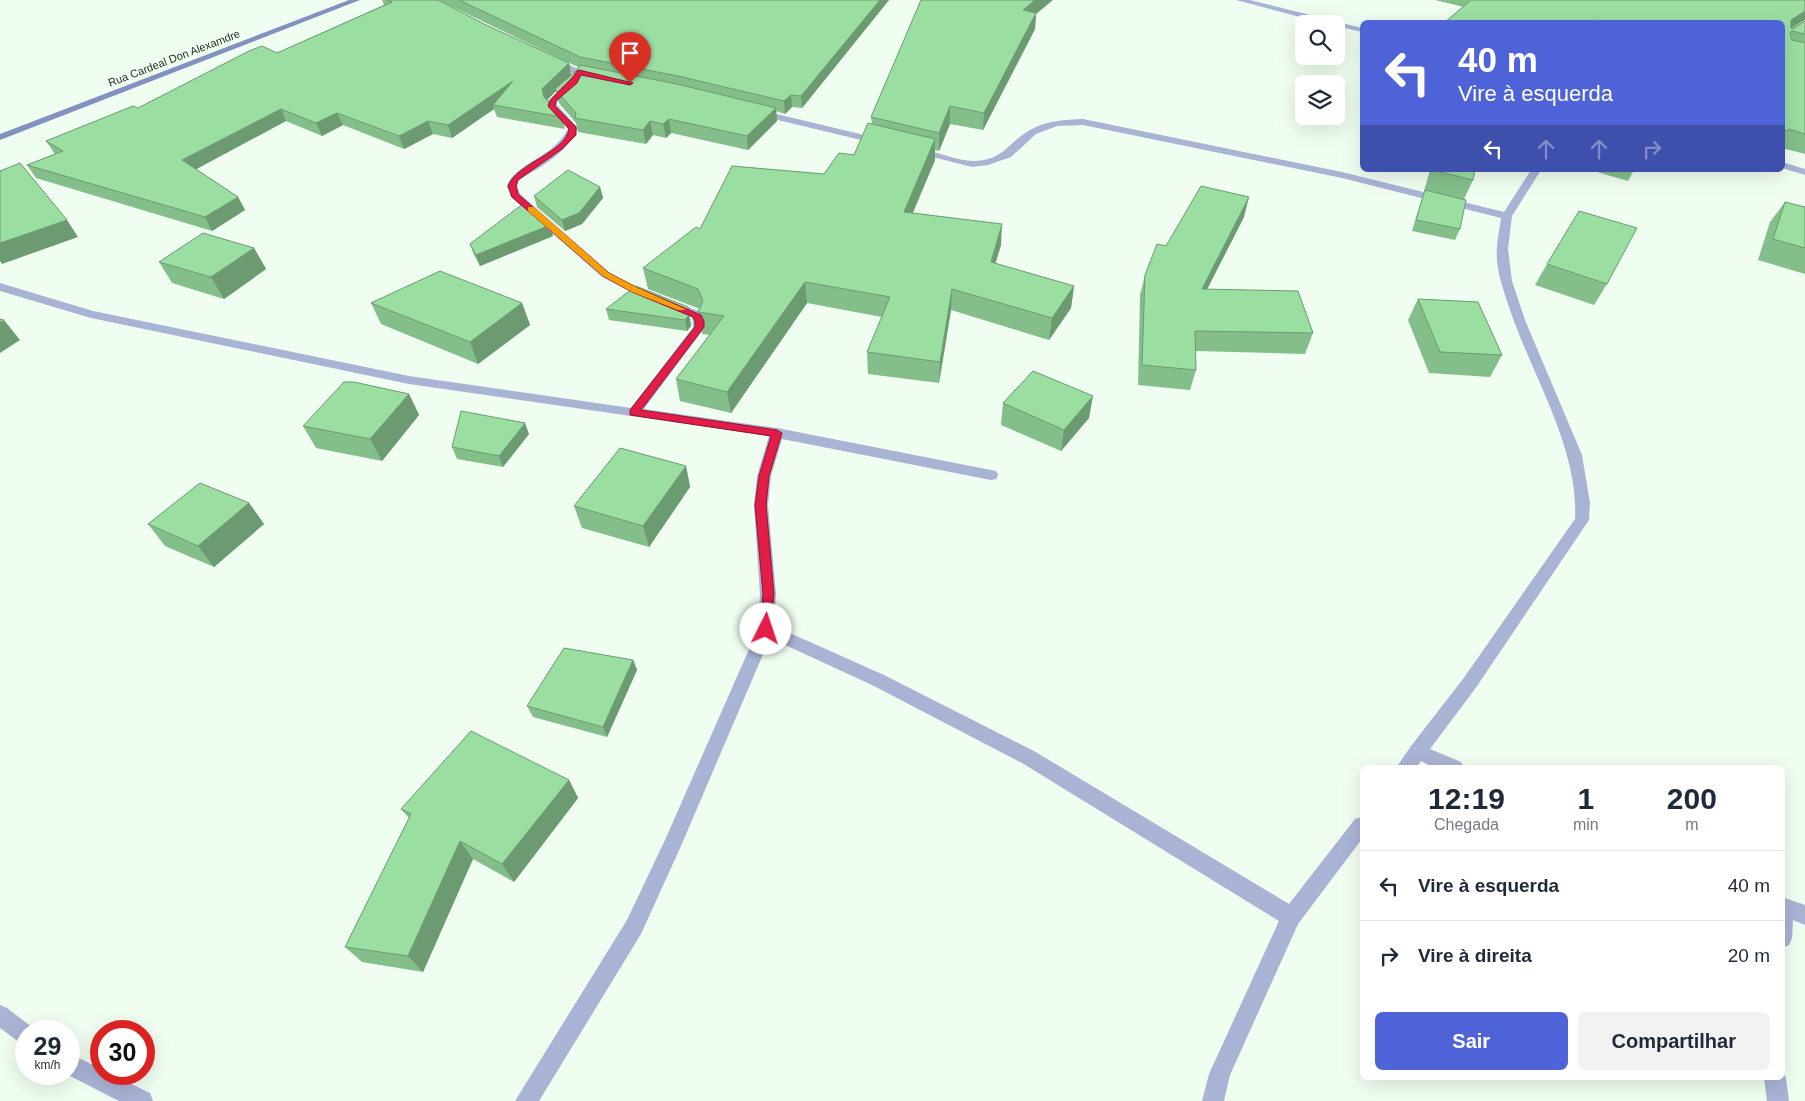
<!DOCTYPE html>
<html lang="pt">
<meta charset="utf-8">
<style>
:root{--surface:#fff;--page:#f2f2f3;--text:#1f2937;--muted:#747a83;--line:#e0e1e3;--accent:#4e63d8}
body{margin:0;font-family:Helvetica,sans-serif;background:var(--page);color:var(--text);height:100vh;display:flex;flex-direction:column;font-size:19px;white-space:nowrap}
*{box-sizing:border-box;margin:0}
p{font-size:16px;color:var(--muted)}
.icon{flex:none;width:28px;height:28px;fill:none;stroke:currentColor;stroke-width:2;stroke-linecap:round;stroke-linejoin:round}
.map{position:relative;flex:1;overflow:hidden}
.side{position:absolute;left:1360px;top:765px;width:425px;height:315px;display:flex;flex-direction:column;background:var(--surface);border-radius:8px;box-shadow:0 5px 20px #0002}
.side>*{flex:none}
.banner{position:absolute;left:1360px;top:20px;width:425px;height:152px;border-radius:8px;box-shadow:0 5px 20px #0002;background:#4e63d8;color:#fff;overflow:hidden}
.controls{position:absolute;left:1295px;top:15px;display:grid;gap:10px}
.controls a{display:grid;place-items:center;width:50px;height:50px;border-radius:8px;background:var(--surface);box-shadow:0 5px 20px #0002;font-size:25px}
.speed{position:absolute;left:15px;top:1020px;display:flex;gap:10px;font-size:25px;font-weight:700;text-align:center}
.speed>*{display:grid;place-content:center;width:65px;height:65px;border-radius:50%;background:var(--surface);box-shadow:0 5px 20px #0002;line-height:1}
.speed small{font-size:12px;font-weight:400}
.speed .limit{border:8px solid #d22;background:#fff;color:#111}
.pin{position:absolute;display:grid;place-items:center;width:42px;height:42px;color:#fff;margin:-51px -21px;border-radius:50% 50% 50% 0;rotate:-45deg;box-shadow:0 0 5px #0007}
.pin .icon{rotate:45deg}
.me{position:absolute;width:55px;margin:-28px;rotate:4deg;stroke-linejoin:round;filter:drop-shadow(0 0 4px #0008)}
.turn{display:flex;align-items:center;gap:18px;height:105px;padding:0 15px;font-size:22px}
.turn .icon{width:65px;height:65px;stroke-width:2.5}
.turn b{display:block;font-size:35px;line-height:42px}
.lanes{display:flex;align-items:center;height:48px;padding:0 15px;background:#0003;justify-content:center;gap:25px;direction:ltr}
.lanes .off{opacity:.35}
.eta{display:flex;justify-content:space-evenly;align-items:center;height:85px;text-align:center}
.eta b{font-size:30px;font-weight:800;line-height:35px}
.action{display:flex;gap:10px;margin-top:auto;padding:10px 15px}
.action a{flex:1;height:58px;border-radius:8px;background:var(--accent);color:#fff;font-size:20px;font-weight:800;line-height:58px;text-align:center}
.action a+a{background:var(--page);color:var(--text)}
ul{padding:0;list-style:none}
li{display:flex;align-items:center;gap:15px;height:70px;padding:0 15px;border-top:1px solid var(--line)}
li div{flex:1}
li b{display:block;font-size:19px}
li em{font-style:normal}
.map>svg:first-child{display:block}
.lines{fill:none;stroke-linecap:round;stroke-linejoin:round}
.street{fill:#a9b3d4;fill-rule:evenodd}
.secondary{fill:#8291c0;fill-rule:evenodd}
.wall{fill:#84bf8b}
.shaded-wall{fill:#6c9b71}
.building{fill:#9adea2;stroke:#6c9b71}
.route{fill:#e11d48;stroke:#92132f}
.slow{fill:#f59e0b}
.labels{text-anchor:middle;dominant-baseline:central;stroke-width:4;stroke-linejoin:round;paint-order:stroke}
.far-street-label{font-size:11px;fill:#262d27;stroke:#effef0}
</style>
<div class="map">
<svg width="1805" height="1101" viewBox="0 0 1805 1101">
<rect width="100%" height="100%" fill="#effef0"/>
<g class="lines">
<g class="street">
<path d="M1236,0H1250L1362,28V32L1336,26V24H1326Z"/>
<path d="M551,56L582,71L599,76L595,79L576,75L548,61V57Z"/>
<path d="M572,81L577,84L557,102V105L578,128C568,153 540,167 519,180L517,186L520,194L610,273L639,288L701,312L706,321L703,330L644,409L777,428L991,470L996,471L998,475L996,479L991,480L782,439L771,476L768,505L776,594L774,626L884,675L1034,751L1289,904L1355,819L1362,817V839L1298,924L1230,1075L1224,1101H1202L1209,1074L1279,921L1022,763L872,685L770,638L681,846L641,934L539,1101H515L627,920L665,840L758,629L760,594L754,505L757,476L769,436L409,384L91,318L0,291V283L93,311L409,376L631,408L693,327L692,317L631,292L602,277L511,197L507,186C513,164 557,156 568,128L549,108L547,101Z"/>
<path d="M756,109L885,140L887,142L882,145L753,114V110Z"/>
<path d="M1083,119L1342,172L1504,212L1531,170H1541L1512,216L1508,249L1512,281L1525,320L1582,455L1590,503L1589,520L1475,689L1430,749L1461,762L1464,768H1435L1421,761L1416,768H1396L1411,746L1463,679L1575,519C1579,447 1531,374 1509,307C1503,288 1495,268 1497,248C1497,238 1500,228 1501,218L1342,178L1083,125L1057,126L1036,134L1011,157L988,165L972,167L913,152L912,150L917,147C933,151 958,161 974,161C1005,160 1008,142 1030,130C1047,120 1065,120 1083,119Z"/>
<path d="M1782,162L1805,169V175L1782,168Z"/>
<path d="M1782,897L1805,905V925L1793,920L1792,938L1789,945L1782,948Z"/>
<path d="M0,1005L7,1008L33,1028L35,1031H26V1045L19,1042L0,1028Z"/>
<path d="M69,1053L101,1069V1074H111L150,1093L153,1101H119L66,1074H69Z"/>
<path d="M1782,1070L1786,1078L1789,1101H1767L1764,1078H1782Z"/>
</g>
<path class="secondary" d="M349,0H360L0,140V134Z"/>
</g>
<g class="wall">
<path d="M382,0H438L484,24L569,63L571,75L576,71L578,67L438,0H889L802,108L792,107L785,114L776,111L777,121L748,150L671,133L666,138L653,135L646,144L578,132L576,123L559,103L556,91L547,100L562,117L565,129L497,117L494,109L452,138L433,134L404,149L343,125L322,136L286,121L196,169L238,197L245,210L212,231L36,178L27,165L55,154L46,141L138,108L277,53L384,5Z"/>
<path d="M1435,0H1805L1792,28L1805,21V154L1782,148V22H1445L1464,7Z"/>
<path d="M1036,14L1035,29L983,130L950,124L939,151L935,150V160L913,213L1001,245L995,264L1074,286L1071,308L1049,340L951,310L939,383L868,374L867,352L882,317L807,303L731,413L680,401L676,379L710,335L702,334L698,312L700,309L648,289L643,268L700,229L824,174L854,155L872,124L871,117Z"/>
<path d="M1430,170H1475L1473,180L1464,199L1460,229L1455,240L1412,231L1421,201L1425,191H1424Z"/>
<path d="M1590,170H1634L1628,181Z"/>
<path d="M600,187L603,198L582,224L565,231L537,207L534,196Z"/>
<path d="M1785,202L1805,207V274L1758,260L1770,222Z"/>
<path d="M1244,217L1207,289L1313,333L1305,354L1195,351L1196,370L1190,390L1138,385L1140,295L1145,275L1166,246Z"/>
<path d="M550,225L553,236L480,266L474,255L470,244Z"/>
<path d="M254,248L266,269L224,299L172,283L159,262Z"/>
<path d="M1547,264L1607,284L1594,305L1535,285Z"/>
<path d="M1418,299L1502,355L1490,377L1429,373L1408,320Z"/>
<path d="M371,303H522L530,325L478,364L381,324Z"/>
<path d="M606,309L690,318L691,326L687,331L609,320Z"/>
<path d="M409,394L419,415L382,461L316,448L303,426Z"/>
<path d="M1003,403L1089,418L1061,451L1001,425Z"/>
<path d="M529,434L503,467L457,459L452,447Z"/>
<path d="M686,466L690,487L649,547L582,528L574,506Z"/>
<path d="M249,503L264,524L214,567L165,546L148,524Z"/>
<path d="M633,660L637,670L607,737L533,717L527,706Z"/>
<path d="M569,780L578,798L514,882L473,859L423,972L362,962L345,947L409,818L401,809Z"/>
</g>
<g class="shaded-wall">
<path d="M880,0H889L802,108L801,96Z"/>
<path d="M1035,0H1053L1036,14L1035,29L983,130L984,113L1023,10Z"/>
<path d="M1805,11V20L1782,34L1791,20Z"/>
<path d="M569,63L571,75L555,89L556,91L545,102L542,89Z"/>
<path d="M513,81L493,105L494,109L452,138L448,125Z"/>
<path d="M791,95L792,107L785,114L784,101Z"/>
<path d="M950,106V124L939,151V133Z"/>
<path d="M776,108L777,121L748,150L747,136Z"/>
<path d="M281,109L286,121L189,173L182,160Z"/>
<path d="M337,113L343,125L322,136L316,123Z"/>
<path d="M669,119L671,133L666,138L663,124Z"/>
<path d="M428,121L433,134L404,149L399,136Z"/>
<path d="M650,121L653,135L646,144L643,130Z"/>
<path d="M935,139V160L904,233V212Z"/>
<path d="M600,187L603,198L582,224L565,231L562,220Z"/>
<path d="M238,197L245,210L212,231L205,217Z"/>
<path d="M1249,197L1244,217L1197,309L1202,289Z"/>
<path d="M67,220L78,237L2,264L0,261V243Z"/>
<path d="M1002,224L1001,245L989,284L991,262Z"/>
<path d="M550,225L553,236L480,266L476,255Z"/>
<path d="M254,248L266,269L224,299L211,277Z"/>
<path d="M805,282L807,303L731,413L727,392Z"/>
<path d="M1074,286L1071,308L1049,340L1052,318Z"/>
<path d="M952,289L951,310L939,383L940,362Z"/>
<path d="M522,303L530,325L478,364L470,342Z"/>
<path d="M688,307L691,326L687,331L685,320Z"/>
<path d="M4,320L20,340L0,353V323Z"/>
<path d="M409,394L419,415L382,461L370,439Z"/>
<path d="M1093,396L1089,418L1061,451L1064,430Z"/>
<path d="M525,423L529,434L503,467L499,456Z"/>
<path d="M686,466L690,487L649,547L643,526Z"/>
<path d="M249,503L264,524L214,567L198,546Z"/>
<path d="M633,660L637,670L607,737L603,727Z"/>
<path d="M569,780L578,798L514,882L502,864Z"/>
<path d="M460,841L473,859L423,972L408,956Z"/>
</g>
<g class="building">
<path d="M388,0H438L484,24L569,63L542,89L544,97L562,117L493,105L513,81L448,125L428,121L399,136L337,113L316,123L281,109L182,160L238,197L205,217L27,165L63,151L46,141L133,106L138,108L249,51L262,46L277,53L392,2Z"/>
<path d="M459,0H880L801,96L791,95L784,101L678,76L580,57Z"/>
<path d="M921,0H1035L1023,10L1036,13L984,113L950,106L939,133L871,117Z"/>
<path d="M1471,0H1805V11L1791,20V28L1793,29L1805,21V34L1792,31L1790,33L1792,40L1805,43V134L1789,129L1787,131L1782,129V22H1604L1594,20L1592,22H1445Z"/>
<path d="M580,65L677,84L776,108L747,136L669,119L663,124L650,121L643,130L575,118L576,113L555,89L576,71Z"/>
<path d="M868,123L935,139L904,212L1002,224L991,262L1074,286L1052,318L952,289L940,362L867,352L890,297L805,282L727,392L676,379L724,316L698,312L703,301L698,289L643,268L696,227L700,229L732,166L824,174L839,153L854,155Z"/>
<path d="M20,163L67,220L0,243V171Z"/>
<path d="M568,170L600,187L579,213L562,220L534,196Z"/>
<path d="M1432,170H1475L1473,180Z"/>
<path d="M1201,186L1249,197L1202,289L1298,291L1313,333L1195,331L1196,370L1142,365L1145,275L1157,244L1166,246Z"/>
<path d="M1425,190L1466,200L1460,229L1416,220Z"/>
<path d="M1785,202L1805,207V248L1773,239Z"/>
<path d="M524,203L550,225L476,255L470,244Z"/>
<path d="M1579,211L1637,228L1607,284L1547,264Z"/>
<path d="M203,233L254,248L211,277L159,262Z"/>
<path d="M440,271L522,303L470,342L371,303Z"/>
<path d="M636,286L688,307L689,315L685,320L606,309Z"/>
<path d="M1418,299L1478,302L1502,355L1440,352Z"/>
<path d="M0,319L4,320L0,323Z"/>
<path d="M1033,371L1093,396L1064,430L1003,403Z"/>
<path d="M344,382H354L409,394L370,439L303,426Z"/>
<path d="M461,411L525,423L499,456L452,447Z"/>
<path d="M620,448L686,466L643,526L574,506Z"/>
<path d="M200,483L249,503L198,546L148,524Z"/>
<path d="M564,648L633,660L603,727L527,706Z"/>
<path d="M471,731L569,780L502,864L460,841L408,956L345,947L411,814L401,809Z"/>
</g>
<path class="route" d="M579,70L633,83L630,85L581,75L577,83L556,101L555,106L576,127V135L562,149L518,180L516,186L518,194L609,273L638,288L701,315L704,321V327L641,410L777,430L782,433L769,476L766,505L774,594L770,632H762L760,629L763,594L755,505L759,476L771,436L630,415V410L695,327V321L693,317L632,292L603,276L512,197L508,186C517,163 565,153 569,129L548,106C550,96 570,83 577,71Z"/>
<path class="slow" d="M528,207H534L609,273L638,288L685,309L684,310H678L632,292L603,276L528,211Z"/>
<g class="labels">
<g class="far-street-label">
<text transform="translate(174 58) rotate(-21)">Rua Cardeal Don Alexamdre</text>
</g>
</g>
</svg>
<div class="controls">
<a><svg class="icon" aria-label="search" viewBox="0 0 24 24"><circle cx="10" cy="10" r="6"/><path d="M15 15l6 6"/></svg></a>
<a><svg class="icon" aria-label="layers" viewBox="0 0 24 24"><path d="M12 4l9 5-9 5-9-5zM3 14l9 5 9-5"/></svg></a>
</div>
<div class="speed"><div>29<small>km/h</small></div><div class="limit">30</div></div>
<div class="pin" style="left:630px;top:83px;background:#d93025"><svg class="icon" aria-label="arrive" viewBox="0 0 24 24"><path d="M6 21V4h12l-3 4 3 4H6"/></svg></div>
<svg class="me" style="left:766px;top:629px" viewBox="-20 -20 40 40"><circle r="19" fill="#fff"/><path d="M0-13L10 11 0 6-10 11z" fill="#e11d48"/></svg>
<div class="banner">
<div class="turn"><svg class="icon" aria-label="left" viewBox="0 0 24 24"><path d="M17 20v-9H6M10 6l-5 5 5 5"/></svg><div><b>40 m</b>Vire à esquerda</div></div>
<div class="lanes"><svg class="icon" aria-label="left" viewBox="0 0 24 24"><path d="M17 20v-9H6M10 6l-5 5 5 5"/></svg><svg class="icon off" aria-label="ahead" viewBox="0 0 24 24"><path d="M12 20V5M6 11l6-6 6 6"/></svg><svg class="icon off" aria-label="ahead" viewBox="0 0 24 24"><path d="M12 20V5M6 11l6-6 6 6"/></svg><svg class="icon off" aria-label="right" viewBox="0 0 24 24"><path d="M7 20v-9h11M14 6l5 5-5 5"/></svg></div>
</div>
<section class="side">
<div class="eta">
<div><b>12:19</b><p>Chegada</p></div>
<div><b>1</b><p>min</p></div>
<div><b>200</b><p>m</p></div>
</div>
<ul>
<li><svg class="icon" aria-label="left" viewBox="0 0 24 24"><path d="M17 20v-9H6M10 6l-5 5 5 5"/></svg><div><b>Vire à esquerda</b></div><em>40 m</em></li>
<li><svg class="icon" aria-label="right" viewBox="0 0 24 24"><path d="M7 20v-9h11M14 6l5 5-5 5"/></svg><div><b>Vire à direita</b></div><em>20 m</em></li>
</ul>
<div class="action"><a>Sair</a><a>Compartilhar</a></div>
</section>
</div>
